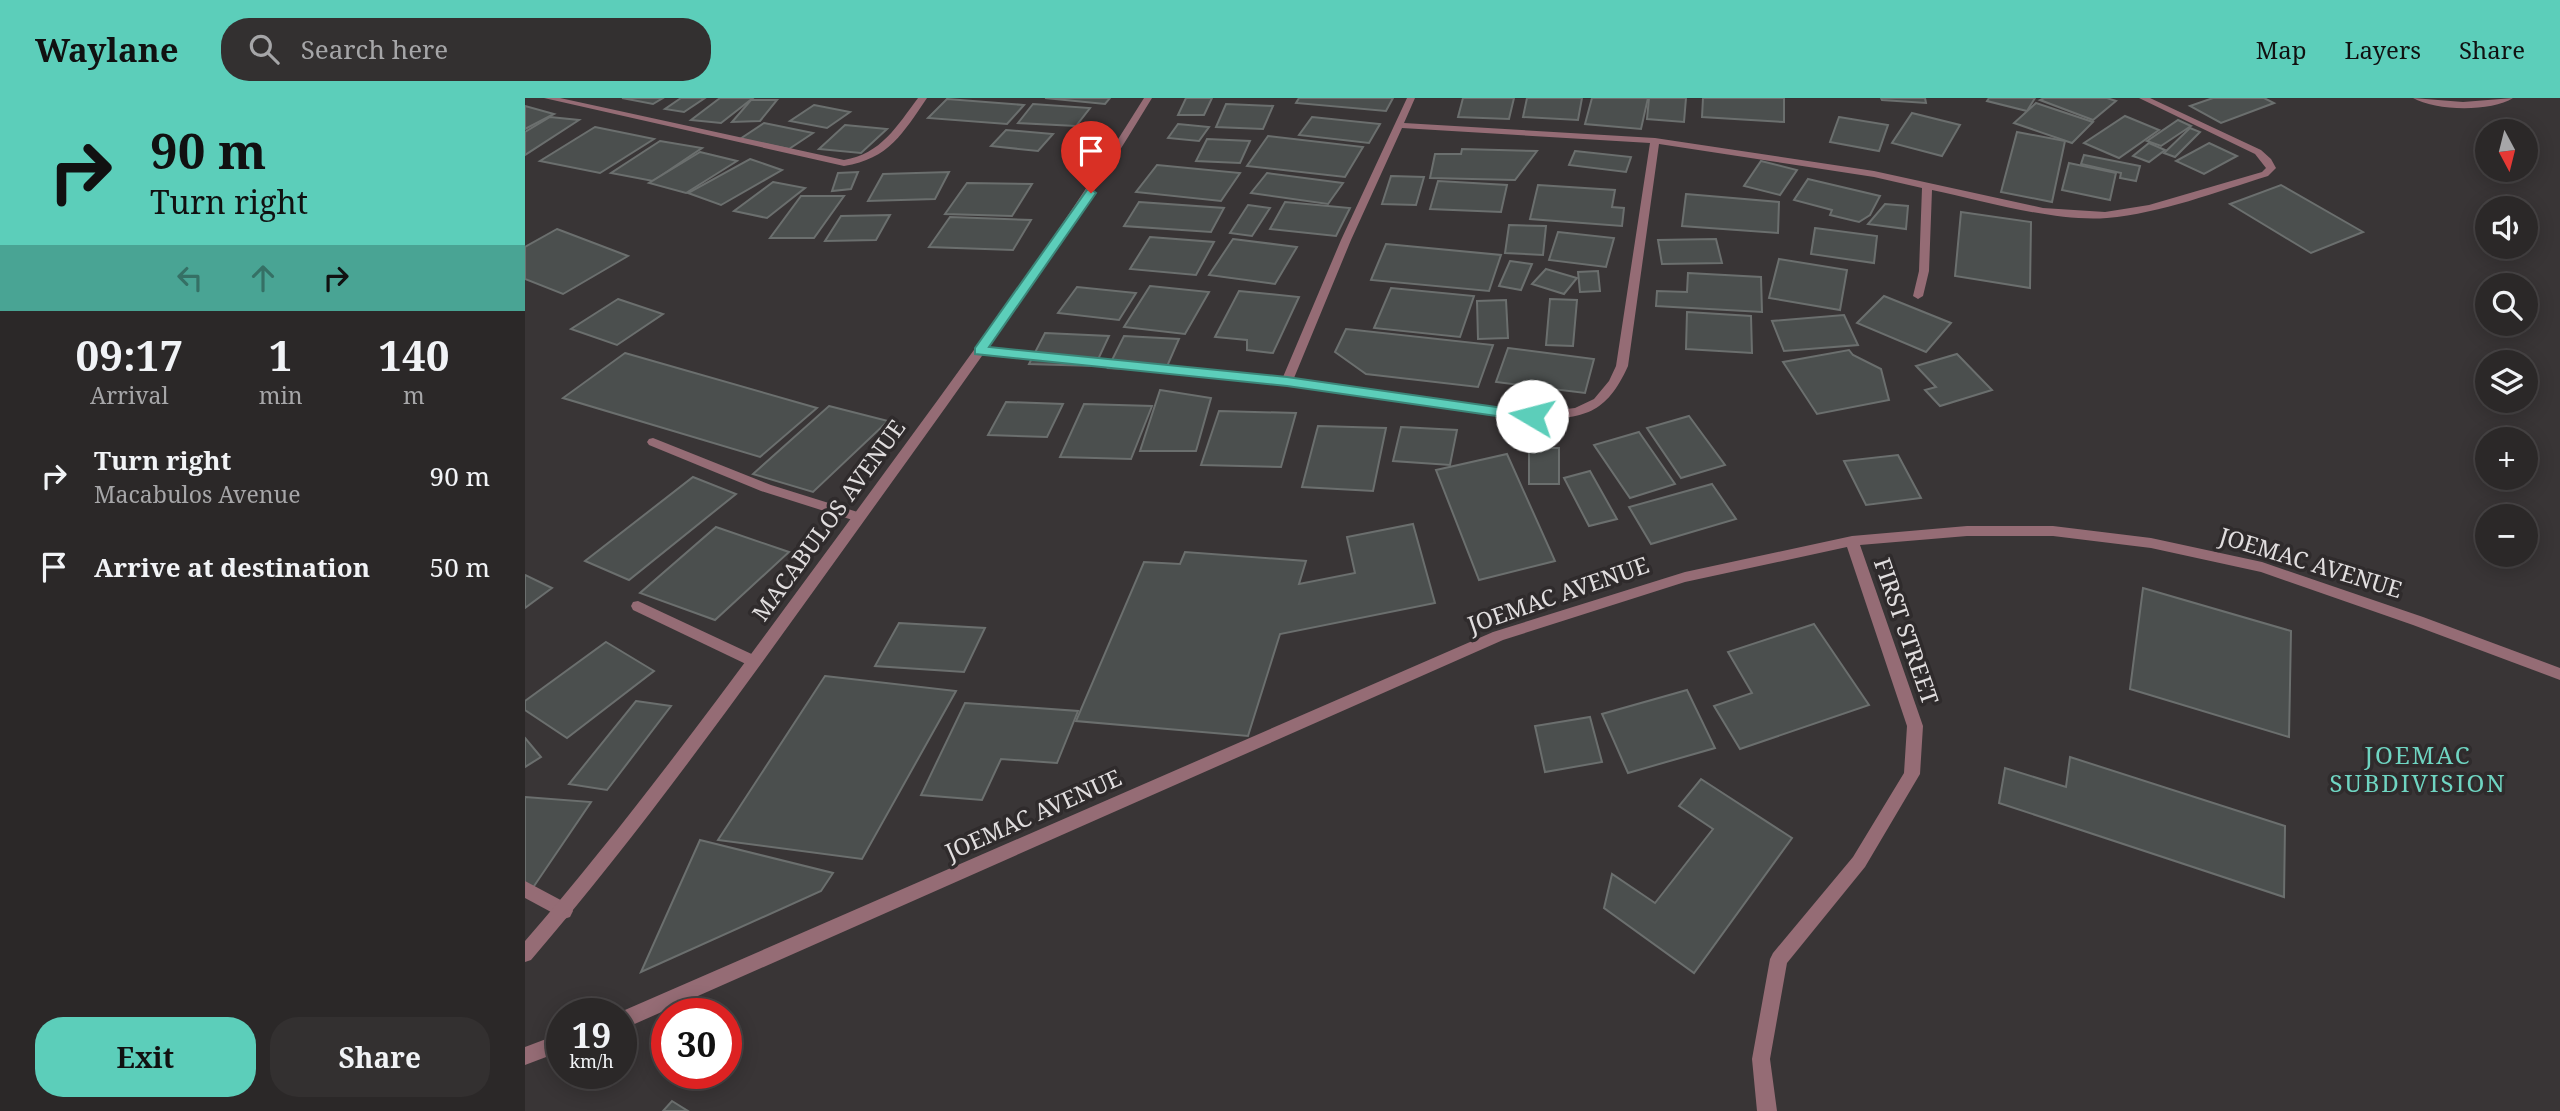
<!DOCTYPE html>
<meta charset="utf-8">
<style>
:root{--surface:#2b2828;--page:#333030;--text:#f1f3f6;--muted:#a6a6a8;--line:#474445;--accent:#5cceba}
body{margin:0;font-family:"Noto Serif",serif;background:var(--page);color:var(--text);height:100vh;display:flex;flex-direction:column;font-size:26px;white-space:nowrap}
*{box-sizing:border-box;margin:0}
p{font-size:23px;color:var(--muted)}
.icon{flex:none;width:38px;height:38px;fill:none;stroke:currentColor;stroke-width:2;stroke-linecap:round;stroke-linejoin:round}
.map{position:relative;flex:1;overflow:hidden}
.panel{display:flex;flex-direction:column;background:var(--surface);width:525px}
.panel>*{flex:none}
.banner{background:#5cceba;color:#111;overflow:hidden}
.needle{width:46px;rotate:173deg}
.fabs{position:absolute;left:1950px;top:21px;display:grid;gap:14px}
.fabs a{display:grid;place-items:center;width:63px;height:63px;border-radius:50%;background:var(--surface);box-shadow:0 4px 18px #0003,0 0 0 2px var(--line);font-size:35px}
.speed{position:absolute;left:21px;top:900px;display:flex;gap:14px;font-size:35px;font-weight:700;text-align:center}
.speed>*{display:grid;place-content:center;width:91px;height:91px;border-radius:50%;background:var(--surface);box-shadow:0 4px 18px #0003,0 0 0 2px var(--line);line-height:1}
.speed small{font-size:18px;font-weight:400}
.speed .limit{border:10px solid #d22;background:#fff;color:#111}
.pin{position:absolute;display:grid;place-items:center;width:60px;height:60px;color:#fff;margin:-72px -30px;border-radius:50% 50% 50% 0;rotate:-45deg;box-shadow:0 0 7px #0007}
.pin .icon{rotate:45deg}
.me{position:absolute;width:77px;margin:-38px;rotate:278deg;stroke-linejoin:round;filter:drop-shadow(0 0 5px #0008)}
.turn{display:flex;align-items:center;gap:24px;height:147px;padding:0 35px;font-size:32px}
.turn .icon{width:91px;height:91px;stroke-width:2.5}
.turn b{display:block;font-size:49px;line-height:60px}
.lanes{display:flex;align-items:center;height:66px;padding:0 35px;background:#0003;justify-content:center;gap:35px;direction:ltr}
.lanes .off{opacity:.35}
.eta{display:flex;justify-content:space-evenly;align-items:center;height:119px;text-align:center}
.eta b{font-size:42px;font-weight:700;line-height:49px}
.primary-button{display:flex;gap:14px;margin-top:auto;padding:14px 35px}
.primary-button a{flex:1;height:80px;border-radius:28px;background:var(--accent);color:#111;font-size:28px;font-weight:700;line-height:80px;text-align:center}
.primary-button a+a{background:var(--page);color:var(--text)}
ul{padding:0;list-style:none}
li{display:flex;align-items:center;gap:21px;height:91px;padding:0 35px}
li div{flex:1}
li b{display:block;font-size:26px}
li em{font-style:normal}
header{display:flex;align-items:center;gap:42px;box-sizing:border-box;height:98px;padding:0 35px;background:var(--accent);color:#111}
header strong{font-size:33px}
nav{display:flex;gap:38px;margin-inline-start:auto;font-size:24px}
.search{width:490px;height:63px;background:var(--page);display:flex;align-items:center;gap:18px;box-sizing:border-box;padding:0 24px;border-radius:28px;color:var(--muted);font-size:26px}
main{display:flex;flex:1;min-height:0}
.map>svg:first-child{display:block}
.building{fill:#4b4f4e;stroke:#6b6f6e;stroke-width:2}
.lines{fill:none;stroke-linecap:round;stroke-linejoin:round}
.service{fill:#956c75;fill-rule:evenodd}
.minor{fill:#956c75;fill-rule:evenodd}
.tertiary{fill:#956c75;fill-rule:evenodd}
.route{fill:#5cceba;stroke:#3c8679;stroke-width:2}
.labels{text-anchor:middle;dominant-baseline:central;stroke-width:7;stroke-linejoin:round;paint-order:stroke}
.street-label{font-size:23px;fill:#e1dedf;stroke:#2f2b2c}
.neighbourhood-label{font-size:24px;letter-spacing:2px;fill:#6fd5c2;stroke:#2f2b2c}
</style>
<header>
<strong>Waylane</strong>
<div class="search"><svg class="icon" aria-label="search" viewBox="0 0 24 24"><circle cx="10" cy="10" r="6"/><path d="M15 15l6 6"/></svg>Search here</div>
<nav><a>Map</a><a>Layers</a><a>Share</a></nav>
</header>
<main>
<section class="panel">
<div class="banner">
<div class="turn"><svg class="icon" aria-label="right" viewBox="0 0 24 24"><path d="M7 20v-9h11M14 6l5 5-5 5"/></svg><div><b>90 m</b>Turn right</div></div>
<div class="lanes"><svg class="icon off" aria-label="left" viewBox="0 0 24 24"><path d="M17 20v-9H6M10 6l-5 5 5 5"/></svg><svg class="icon off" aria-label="ahead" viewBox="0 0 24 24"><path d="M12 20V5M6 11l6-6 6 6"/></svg><svg class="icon" aria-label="right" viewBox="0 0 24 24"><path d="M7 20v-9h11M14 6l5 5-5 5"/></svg></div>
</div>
<div class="eta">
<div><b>09:17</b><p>Arrival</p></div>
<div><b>1</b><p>min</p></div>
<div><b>140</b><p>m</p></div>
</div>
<ul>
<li><svg class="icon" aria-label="right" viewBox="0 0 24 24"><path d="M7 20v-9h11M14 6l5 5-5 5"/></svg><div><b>Turn right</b><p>Macabulos Avenue</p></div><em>90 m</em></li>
<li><svg class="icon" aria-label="arrive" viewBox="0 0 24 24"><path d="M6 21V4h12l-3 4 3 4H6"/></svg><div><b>Arrive at destination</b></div><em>50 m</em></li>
</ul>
<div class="primary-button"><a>Exit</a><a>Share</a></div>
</section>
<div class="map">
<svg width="2035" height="1013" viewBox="0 0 2035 1013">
<rect width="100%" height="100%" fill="#393536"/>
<g class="building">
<path d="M97,0H138L128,6Z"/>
<path d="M156,0H180L159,14L140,11Z"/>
<path d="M195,0H228L196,25L166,22Z"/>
<path d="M520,0H585L580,6Z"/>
<path d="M661,0H687L679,17H653Z"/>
<path d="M774,0H868L861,13L771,5Z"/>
<path d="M938,0H989L984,21L933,19Z"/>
<path d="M1002,0H1057L1053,22L998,19Z"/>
<path d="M1067,0H1123L1116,31L1060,26Z"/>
<path d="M1124,0H1161L1159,24L1122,21Z"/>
<path d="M1178,0H1259V24L1177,19Z"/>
<path d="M1356,0H1400L1401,5L1357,2Z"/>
<path d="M1464,0H1510L1502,13L1462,3Z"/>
<path d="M1519,0H1582L1591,3L1568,22L1515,2Z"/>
<path d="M1688,0H1739L1749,5L1696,25L1665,8Z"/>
<path d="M422,1L499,7L482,26L403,20Z"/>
<path d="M226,2H252L235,23L207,24Z"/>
<path d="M1511,5L1568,24L1547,45L1489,25Z"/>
<path d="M508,6L565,10L551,28L493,25Z"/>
<path d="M701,6L748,8L738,31L691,29Z"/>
<path d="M289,7L325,14L302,30L265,23Z"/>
<path d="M0,8L29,16L0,31Z"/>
<path d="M1387,15L1435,27L1417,58L1367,45Z"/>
<path d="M1600,18L1634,32L1594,60L1559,45Z"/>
<path d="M25,19L54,22L0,57V34Z"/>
<path d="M787,19L855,26L844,45L774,37Z"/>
<path d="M1314,19L1363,27L1354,53L1305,44Z"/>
<path d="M1653,22L1666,28L1636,48L1622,43Z"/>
<path d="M239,25L288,35L264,51L215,41Z"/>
<path d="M653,26L684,29L674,43L643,40Z"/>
<path d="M320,27L362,31L336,55L294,51Z"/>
<path d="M70,29L129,41L75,75L15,63Z"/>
<path d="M1665,30L1675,34L1650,59L1639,55Z"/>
<path d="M481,32L528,36L513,53L466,48Z"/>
<path d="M1492,34L1540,43L1527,104L1476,94Z"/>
<path d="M743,38L838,49L820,79L722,68Z"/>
<path d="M682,41L725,43L715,65L671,63Z"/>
<path d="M135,43L177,50L128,83L86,75Z"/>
<path d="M1624,45L1640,52L1624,64L1608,58Z"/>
<path d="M1684,45L1712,58L1679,76L1651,63Z"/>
<path d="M937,51L1012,53L990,82L905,80L910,56H936Z"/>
<path d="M1050,53L1106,59L1101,74L1044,67Z"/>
<path d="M175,54L212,63L161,95L124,85Z"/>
<path d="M1559,57L1615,68L1611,83L1595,80L1596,75L1556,66Z"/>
<path d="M225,61L257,72L196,107L163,95Z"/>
<path d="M1236,63L1272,72L1255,97L1219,88Z"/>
<path d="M1544,65L1591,75L1585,102L1537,92Z"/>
<path d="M632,67L715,75L696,103L611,94Z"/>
<path d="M333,74L326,91L307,93L313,75Z"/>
<path d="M424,74L410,101L343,103L358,76Z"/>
<path d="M742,75L818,85L803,106L726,95Z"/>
<path d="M866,78L899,79L891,107L857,106Z"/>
<path d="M1283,81L1355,98L1345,117L1334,124L1305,117L1307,112L1269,102Z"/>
<path d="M913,83L982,87L976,114L905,111Z"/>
<path d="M248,84L280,90L242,120L209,113Z"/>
<path d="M442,85L507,86L487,118L420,116Z"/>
<path d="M1013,87L1090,92L1087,109L1099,110L1097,128L1005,121Z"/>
<path d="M1756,87L1838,134L1786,155L1705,106Z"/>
<path d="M1161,96L1254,104L1253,135L1157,128Z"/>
<path d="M276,98H319L289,140H245Z"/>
<path d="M614,104L699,110L686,134L599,128Z"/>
<path d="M760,104L825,110L811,138L745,131Z"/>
<path d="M1360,106L1383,108L1381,131L1343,126Z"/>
<path d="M723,107L745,110L727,138L705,135Z"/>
<path d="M1436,114L1506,124L1505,190L1430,178Z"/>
<path d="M365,117L351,142L300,143L316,118Z"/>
<path d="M425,119L506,122L488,152L404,149Z"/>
<path d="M984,127L1021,128L1018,157L980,155Z"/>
<path d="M1290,130L1352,138L1349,165L1286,156Z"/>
<path d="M32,131L103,158L38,196L0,181V149Z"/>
<path d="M1033,134L1089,140L1081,169L1024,162Z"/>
<path d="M625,139L689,144L671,177L605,171Z"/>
<path d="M708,141L772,149L750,186L684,177Z"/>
<path d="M1191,141L1197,165L1137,166L1133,142Z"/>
<path d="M861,146L976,157L964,193L846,182Z"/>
<path d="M1254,161L1322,172L1315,212L1244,200Z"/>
<path d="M985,163L1007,166L996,192L974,188Z"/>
<path d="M1021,171L1052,180L1039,196L1007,186Z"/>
<path d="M1073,173L1075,193L1055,194L1053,174Z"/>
<path d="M1163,175L1236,179L1237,214L1131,208L1132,193L1162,194Z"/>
<path d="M625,188L684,194L660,236L599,229Z"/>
<path d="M552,189L611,195L594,222L533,215Z"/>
<path d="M866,190L949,198L935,239L849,230Z"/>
<path d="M714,193L774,199L748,255L722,252V242L690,239Z"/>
<path d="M1359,198L1426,225L1401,254L1332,225Z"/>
<path d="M93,201L138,216L92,247L46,231Z"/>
<path d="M1025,201L1052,202L1048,248L1021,247Z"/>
<path d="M981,202L983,240L953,241L952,203Z"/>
<path d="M1162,214L1226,218L1227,255L1161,251Z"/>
<path d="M1319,217L1333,247L1259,253L1247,223Z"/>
<path d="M821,231L968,247L953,289L841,276L810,254Z"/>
<path d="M520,235L584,238L570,268L504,266Z"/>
<path d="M599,238L654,241L640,273L583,270Z"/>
<path d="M983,250L1069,261L1060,295L971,284Z"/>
<path d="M1324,252L1328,257L1356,271L1364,302L1292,316L1258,264Z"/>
<path d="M100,255L292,310L235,359L38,300Z"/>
<path d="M1432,256L1467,292L1415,308L1400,292L1411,289L1391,268Z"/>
<path d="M635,292L686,300L671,353H615Z"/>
<path d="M481,304L538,306L522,339L463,337Z"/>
<path d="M559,306L627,308L606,361L535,359Z"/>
<path d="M304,308L363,323L288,394L228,376Z"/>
<path d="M694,313L771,315L756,369L676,367Z"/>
<path d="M1164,318L1200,367L1156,380L1122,330Z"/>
<path d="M793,328L861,330L848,393L777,389Z"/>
<path d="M876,329L932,332L925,367L868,363Z"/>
<path d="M1114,334L1150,386L1105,400L1069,347Z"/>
<rect x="1004" y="350" width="30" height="36"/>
<path d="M982,356L1030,463L954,482L911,372Z"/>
<path d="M1373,357L1396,400L1341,407L1319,363Z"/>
<path d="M1065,373L1092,421L1064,428L1039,380Z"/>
<path d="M168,379L211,396L104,482L60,463Z"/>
<path d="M1187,386L1211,421L1126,446L1104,409Z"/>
<path d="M888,426L910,505L755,536L723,638L551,623L619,464L655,466L660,454L781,463L774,486L830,475L822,439Z"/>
<path d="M191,429L264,454L190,522L115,495Z"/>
<path d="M0,477L27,490L0,510Z"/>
<path d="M1618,490L1766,533L1764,639L1605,591Z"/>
<path d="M374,525L460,530L439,574L350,568Z"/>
<path d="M1289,526L1344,607L1215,651L1189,608L1227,595L1203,554Z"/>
<path d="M81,544L129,573L42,640L0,612V603Z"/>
<path d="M300,578L431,593L337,761L193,742Z"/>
<path d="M1162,592L1190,650L1103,675L1077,616Z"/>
<path d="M111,603L146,608L82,692L44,686Z"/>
<path d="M440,605L553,613L532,665L476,661L457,702L396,697Z"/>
<path d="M1065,619L1077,664L1020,674L1010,628Z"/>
<path d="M0,640L16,659L0,669Z"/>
<path d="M1545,659L1760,728L1759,799L1474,705L1480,670L1541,689Z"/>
<path d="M1176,681L1267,740L1169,875L1079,810L1087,776L1130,805L1188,731L1154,708Z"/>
<path d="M0,699L66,704L5,794L0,793Z"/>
<path d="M175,742L308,775L296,793L116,874Z"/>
<path d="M147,1003L163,1013H138Z"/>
</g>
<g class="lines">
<g class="service">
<path d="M128,340L246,387L339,416L341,419L334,424L236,393L124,347L122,344L124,341Z"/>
<path d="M113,503L233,559L235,563L233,567H223L108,512L106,508L108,504Z"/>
<path d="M0,783L45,807L48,813L45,819L39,821L0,800Z"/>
</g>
<g class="minor">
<path d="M19,0H35L319,62C356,56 372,28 393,0H402C378,35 364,61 319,68Z"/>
<path d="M882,0H890L879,25L1130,40L1349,73L1518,110L1580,114L1624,107L1737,74L1741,70L1730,56L1614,0H1625L1736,52L1746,61L1751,70L1743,78C1691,94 1637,115 1582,120C1529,124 1459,103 1407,92L1404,173L1398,198L1393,201L1388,198L1394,173L1397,90L1349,79L1134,46L1103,268C1081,317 1059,320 1008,322L762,287L455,257L449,253L455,249L758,279L816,142ZM877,30L1125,45L1091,268L1084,283L1069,301L1050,310L1024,313L1008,314L769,280L826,142Z"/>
<path d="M1888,0L1938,4L1988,0C1966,14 1910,13 1888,0Z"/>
<path d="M1442,428H1528L1626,440L1737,464L1898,519L2035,570V582L1888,527L1736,474L1626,450L1528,438H1442L1335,447L1398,628L1395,676L1340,769L1262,865L1245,961L1252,1013H1232L1227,961L1245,861L1248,855L1328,759L1379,675L1382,628L1322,449L1160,484L978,542L96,932V915H93L968,534L1160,474L1327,438Z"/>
<path d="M37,935V953L0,967V949Z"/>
</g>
<path class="tertiary" d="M619,0H627C535,153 430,296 326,441C223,584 121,728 6,862L0,864V843C112,714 212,575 313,438C419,294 525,152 619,0Z"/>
</g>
<path class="route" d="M566,91L571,95L464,249L762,279L1007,314L1014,318L1007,323L762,288L450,256V250L562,92Z"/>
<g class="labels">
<g class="street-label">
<text transform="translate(303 422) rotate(-54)">MACABULOS AVENUE</text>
<text transform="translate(1786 464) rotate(17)">JOEMAC AVENUE</text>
<text transform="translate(1033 496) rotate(-19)">JOEMAC AVENUE</text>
<text transform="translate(1382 533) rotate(71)">FIRST STREET</text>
<text transform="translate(508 716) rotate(-24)">JOEMAC AVENUE</text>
</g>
<g class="neighbourhood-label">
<text x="1893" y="656">JOEMAC<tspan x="1893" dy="28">SUBDIVISION</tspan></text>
</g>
</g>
</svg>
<div class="fabs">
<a><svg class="needle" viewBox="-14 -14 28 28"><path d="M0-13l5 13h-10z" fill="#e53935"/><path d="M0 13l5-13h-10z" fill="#a6a6a8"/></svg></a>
<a><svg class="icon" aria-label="sound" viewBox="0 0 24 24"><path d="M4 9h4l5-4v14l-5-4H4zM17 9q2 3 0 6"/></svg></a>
<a><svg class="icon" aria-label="search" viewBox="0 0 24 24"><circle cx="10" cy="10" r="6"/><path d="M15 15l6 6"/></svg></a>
<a><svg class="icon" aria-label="layers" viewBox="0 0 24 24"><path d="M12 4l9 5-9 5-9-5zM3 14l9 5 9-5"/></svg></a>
<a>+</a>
<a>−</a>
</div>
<div class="speed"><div>19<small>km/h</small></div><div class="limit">30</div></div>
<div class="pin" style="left:566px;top:95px;background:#d93025"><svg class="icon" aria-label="arrive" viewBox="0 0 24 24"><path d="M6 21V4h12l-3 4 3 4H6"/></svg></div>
<svg class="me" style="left:1007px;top:318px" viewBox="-20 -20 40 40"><circle r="19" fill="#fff"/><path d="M0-13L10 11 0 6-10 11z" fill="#5cceba"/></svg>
</div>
</main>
